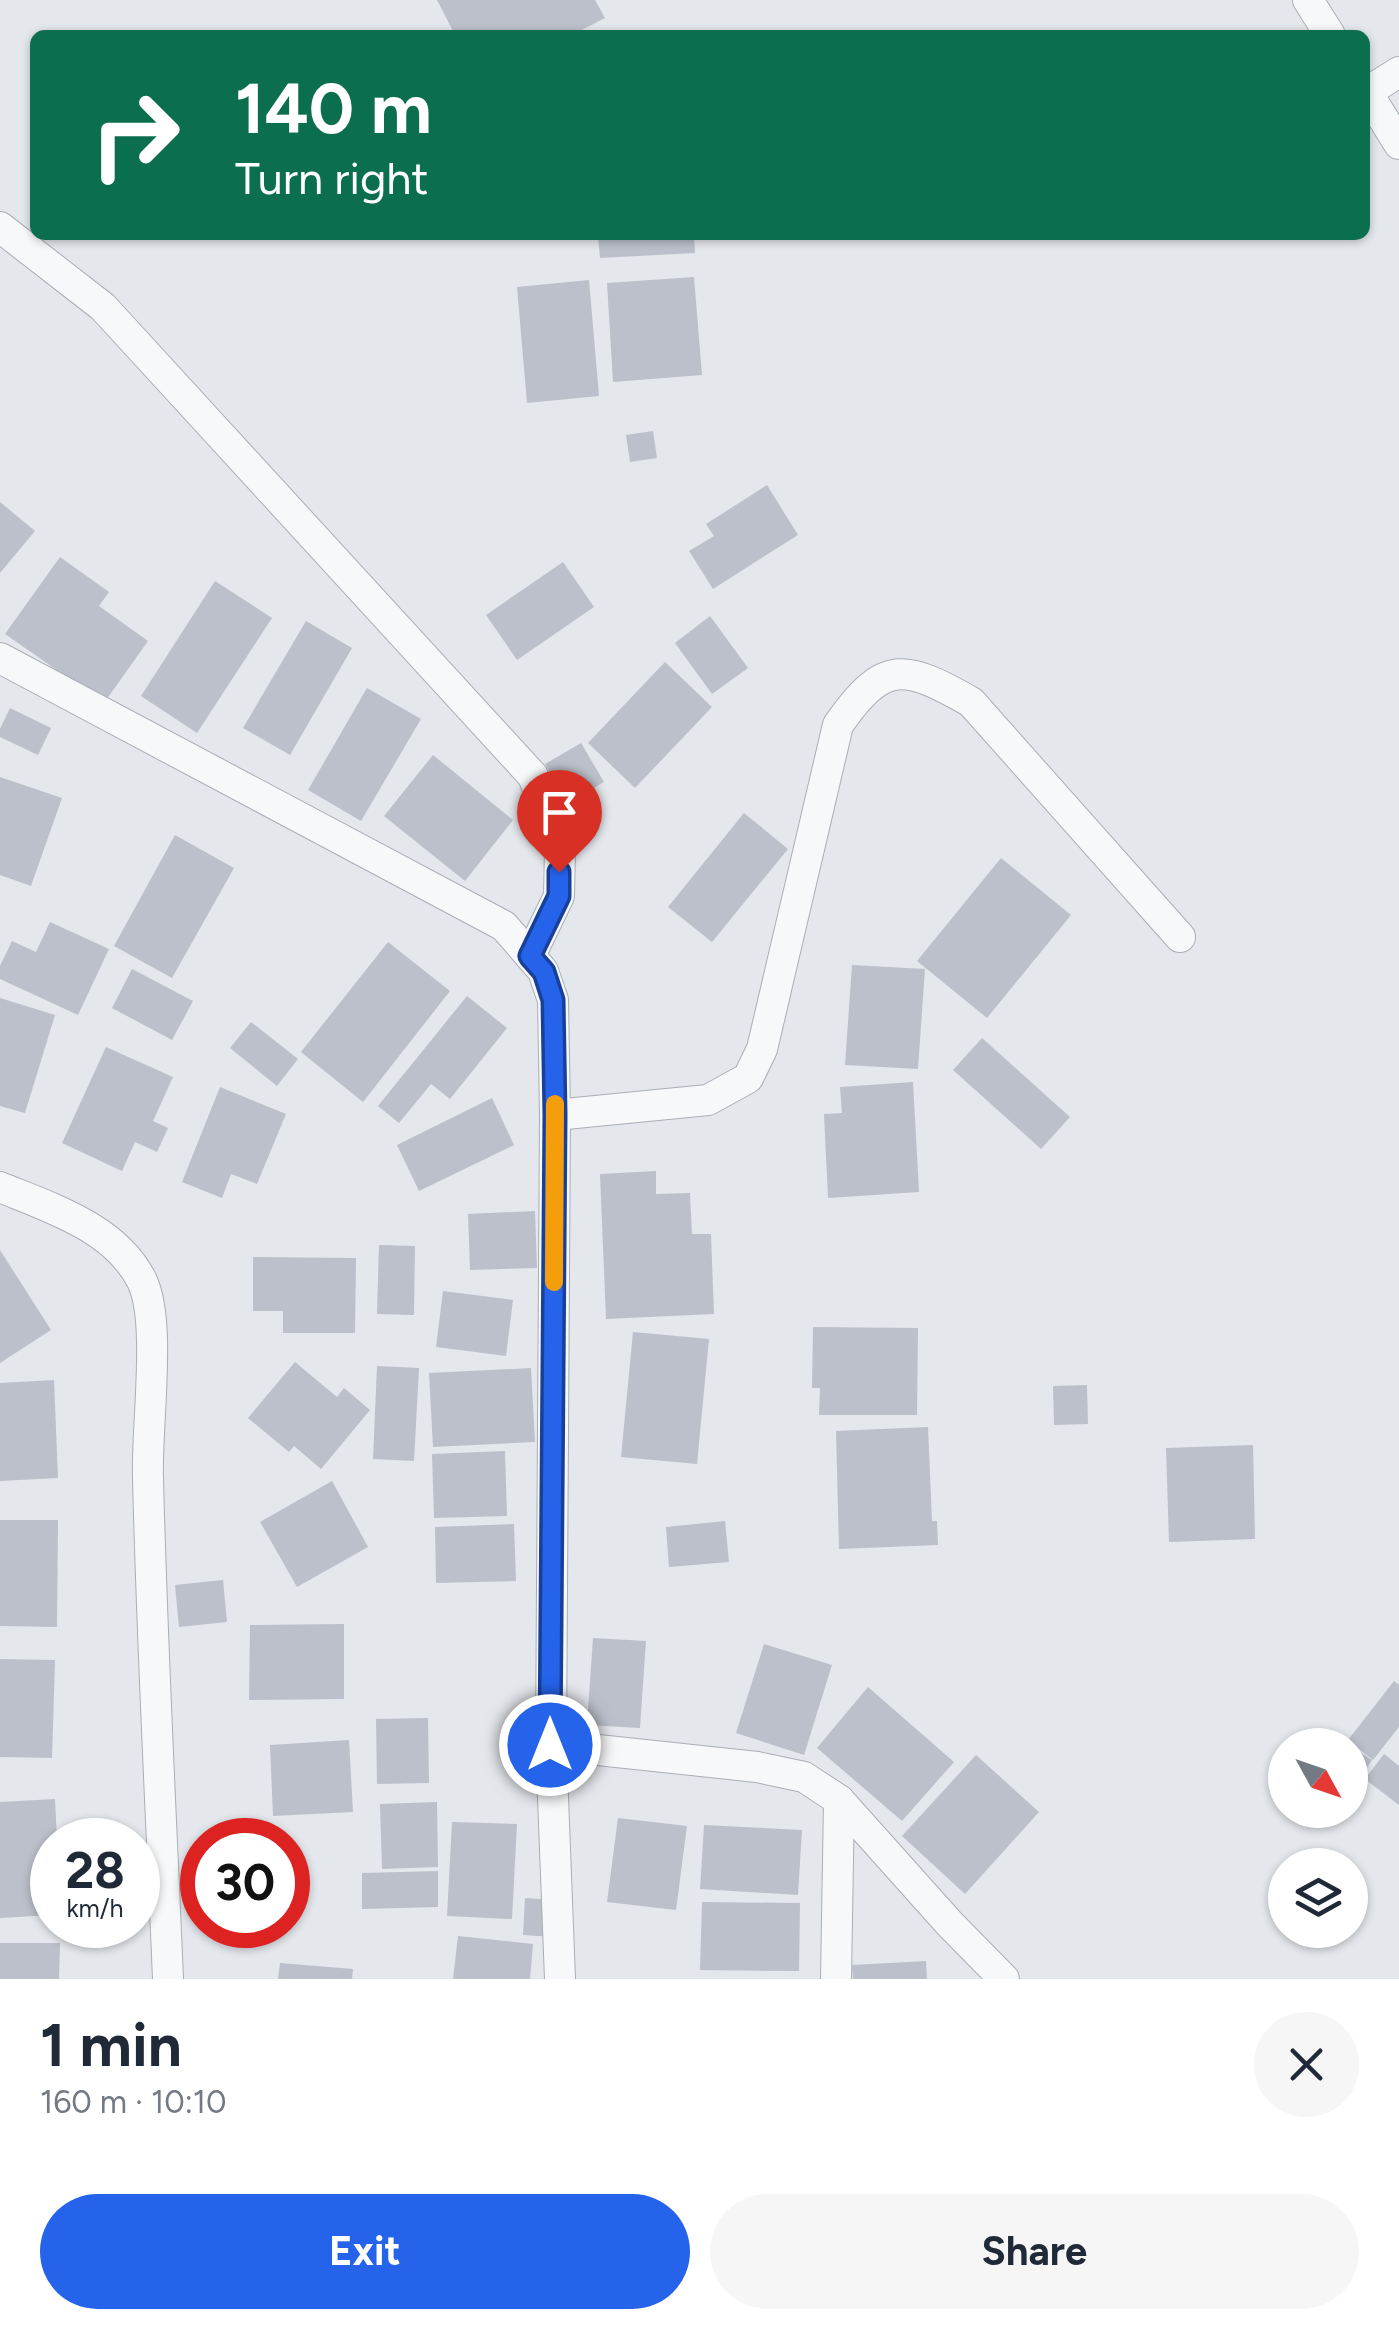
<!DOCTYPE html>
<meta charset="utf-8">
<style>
:root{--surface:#fff;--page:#f6f6f7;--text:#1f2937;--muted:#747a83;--accent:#2563eb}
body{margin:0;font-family:Figtree,sans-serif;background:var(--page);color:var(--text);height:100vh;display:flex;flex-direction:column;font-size:38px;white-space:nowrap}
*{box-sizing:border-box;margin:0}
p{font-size:32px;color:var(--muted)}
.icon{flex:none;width:55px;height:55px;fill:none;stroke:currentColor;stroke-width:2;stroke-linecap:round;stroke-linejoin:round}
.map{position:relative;height:1979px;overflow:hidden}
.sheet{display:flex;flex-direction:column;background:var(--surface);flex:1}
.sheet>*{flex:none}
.guide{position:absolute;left:30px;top:30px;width:1340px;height:210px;border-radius:15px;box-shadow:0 2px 8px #0004;background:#0b6e4f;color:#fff;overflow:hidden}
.needle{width:65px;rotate:130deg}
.fabs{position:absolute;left:1268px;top:1728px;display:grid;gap:20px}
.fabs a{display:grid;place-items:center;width:100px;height:100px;border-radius:50%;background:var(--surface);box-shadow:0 2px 8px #0004;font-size:50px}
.speed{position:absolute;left:30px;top:1818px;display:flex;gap:20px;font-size:50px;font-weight:700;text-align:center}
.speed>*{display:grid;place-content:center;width:130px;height:130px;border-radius:50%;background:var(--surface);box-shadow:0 2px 8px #0004;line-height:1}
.speed small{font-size:25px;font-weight:400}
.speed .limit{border:15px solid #d22;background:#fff;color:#111}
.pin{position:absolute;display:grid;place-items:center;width:85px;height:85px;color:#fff;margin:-102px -42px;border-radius:50% 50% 50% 0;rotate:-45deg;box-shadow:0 0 10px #0007}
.pin .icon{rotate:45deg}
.me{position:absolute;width:110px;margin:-55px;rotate:0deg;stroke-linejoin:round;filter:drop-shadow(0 0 8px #0008)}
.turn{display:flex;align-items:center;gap:35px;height:210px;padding:0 40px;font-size:45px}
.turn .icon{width:130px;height:130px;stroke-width:2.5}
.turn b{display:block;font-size:70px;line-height:85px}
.round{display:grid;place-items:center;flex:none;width:105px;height:105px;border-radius:52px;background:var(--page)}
.head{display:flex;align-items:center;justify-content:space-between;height:170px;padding:0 40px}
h1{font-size:60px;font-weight:700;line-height:75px}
.action{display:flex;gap:20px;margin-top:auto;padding:20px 40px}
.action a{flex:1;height:115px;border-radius:60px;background:var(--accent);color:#fff;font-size:40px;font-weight:700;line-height:115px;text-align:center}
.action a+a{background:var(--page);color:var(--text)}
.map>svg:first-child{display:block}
.building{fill:#bbc0ca}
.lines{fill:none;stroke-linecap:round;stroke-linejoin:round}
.street-casing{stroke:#a9aeb7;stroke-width:32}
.street{stroke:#f7f8fa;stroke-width:30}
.route-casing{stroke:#184099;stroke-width:25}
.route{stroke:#2563eb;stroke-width:18}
.slow{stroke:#f59e0b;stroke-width:18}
</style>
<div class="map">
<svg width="1399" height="1979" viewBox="0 0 1399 1979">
<rect width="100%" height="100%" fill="#e4e7ec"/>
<g class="building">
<path d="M437,0H595L605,18L572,35H455Z"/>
<path d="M598,235H694L695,253L600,258Z"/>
<path d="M694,277L702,375L613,382L607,283Z"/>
<path d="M589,280L599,396L527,403L517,287Z"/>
<path d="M653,431L657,458L630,462L626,435Z"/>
<path d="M767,485L798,535L713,589L689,551L714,536L706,524Z"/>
<path d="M0,502L35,531L0,573Z"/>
<path d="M60,557L109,592L99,606L148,641L104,703L5,634Z"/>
<path d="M563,562L594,607L517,660L486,615Z"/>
<path d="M215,581L272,618L197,733L141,696Z"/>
<path d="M710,616L748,668L712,694L675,643Z"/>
<path d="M306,621L352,648L290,755L243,728Z"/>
<path d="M665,662L712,707L635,788L588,743Z"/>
<path d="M367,688L421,719L361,821L308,790Z"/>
<path d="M10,708L51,728L38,755L0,737V729Z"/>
<path d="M581,743L604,782L568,803L545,764Z"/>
<path d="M433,755L513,820L465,881L384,816Z"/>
<path d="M0,777L62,798L31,886L0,875Z"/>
<path d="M744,813L788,849L712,942L668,907Z"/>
<path d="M175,835L234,868L172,978L114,946Z"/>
<path d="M1001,858L1071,915L987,1018L917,961Z"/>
<path d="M50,922L109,949L78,1015L0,979V966L12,941L36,952Z"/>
<path d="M388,942L450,991L363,1102L301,1052Z"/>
<path d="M852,965L925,969L918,1069L845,1065Z"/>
<path d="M132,969L193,1001L172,1040L112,1008Z"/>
<path d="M467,996L507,1028L450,1099L431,1084L399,1123L378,1106Z"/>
<path d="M0,998L55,1015L25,1113L0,1106Z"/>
<path d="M251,1022L298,1059L277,1086L230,1048Z"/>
<path d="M982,1038L1070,1117L1041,1149L953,1070Z"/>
<path d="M106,1047L173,1077L153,1121L168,1128L157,1152L135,1142L122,1171L62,1143Z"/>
<path d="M913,1082L919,1192L828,1198L824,1114L842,1113L840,1087Z"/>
<path d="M220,1087L286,1114L257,1184L231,1174L222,1198L182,1182Z"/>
<path d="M492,1098L514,1145L419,1191L397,1145Z"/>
<path d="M656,1171V1194L690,1193L692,1234H711L714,1314L606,1319L600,1174Z"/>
<path d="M535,1211L537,1268L470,1270L468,1214Z"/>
<path d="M379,1245L415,1246L414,1315L377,1314Z"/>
<path d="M0,1250L51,1330L0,1363Z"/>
<path d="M253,1257L356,1258L355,1333H283V1311H253Z"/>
<path d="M443,1291L513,1300L506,1356L436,1347Z"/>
<path d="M813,1327L918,1328L917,1415H819L820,1388H812Z"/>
<path d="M633,1332L709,1339L697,1464L621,1457Z"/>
<path d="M295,1362L337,1397L344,1388L370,1410L321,1469L294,1446L289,1452L248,1418Z"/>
<path d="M377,1366L419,1368L414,1461L373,1459Z"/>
<path d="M531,1368L535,1442L433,1447L429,1373Z"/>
<path d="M54,1380L58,1478L0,1481V1383Z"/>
<path d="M1087,1385L1088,1424L1054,1425L1053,1386Z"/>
<path d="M928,1427L932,1521H937L938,1545L839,1549L836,1431Z"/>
<path d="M1253,1445L1255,1539L1169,1542L1166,1448Z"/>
<path d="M505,1451L507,1516L434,1518L432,1454Z"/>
<path d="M332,1481L368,1547L297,1587L260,1522Z"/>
<path d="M0,1520H58L57,1627L0,1626Z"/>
<path d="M725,1521L729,1562L669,1567L666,1527Z"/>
<path d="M514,1524L516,1581L436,1583L435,1527Z"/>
<path d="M223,1580L227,1622L179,1627L175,1585Z"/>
<path d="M344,1624V1699L249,1700L250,1625Z"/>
<path d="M593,1638L646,1641L640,1728L587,1725Z"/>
<path d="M764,1644L832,1665L804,1755L736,1733Z"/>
<path d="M0,1659L55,1660L52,1758L0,1757Z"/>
<path d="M1394,1681L1399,1685V1727L1373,1760L1348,1740Z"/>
<path d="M868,1687L954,1762L902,1821L817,1748Z"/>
<path d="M428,1718L429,1783L377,1784L376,1719Z"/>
<path d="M349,1740L353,1812L273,1816L270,1745Z"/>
<path d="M1350,1746L1372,1760L1359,1780L1350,1775Z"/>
<path d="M1384,1754L1399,1766V1805L1365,1779Z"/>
<path d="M976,1755L1039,1812L965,1894L902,1836Z"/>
<path d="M55,1799L57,1840H52V1915L0,1918V1802Z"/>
<path d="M437,1802L438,1867L382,1869L380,1804Z"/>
<path d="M618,1818L687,1826L676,1910L607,1902Z"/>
<path d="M452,1822L517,1824L512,1919L447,1916Z"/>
<path d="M704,1825L802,1830L798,1895L700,1889Z"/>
<path d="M438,1871V1907L362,1909V1873Z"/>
<path d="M525,1898L556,1900L554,1937L523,1935Z"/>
<path d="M702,1902L800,1903L799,1971L700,1970Z"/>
<path d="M458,1936L533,1944L530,1979H453Z"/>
<path d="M0,1943H60L59,1979H0Z"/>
<path d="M926,1961L927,1979H853L852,1965Z"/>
<path d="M280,1963L353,1969L352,1979H278Z"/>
</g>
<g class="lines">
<g class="street-casing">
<g id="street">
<path d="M1308,0L1330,35"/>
<path d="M1365,89L1399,144"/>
<path d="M1367,92L1399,72"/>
<path d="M0,227L103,307L533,776L560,848L559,896L530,956"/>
<path d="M0,658L504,926L543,971L553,1000L555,1115L551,1745L560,1979"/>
<path d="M555,1115L708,1100L748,1078L762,1049L838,725C884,659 904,664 971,702L1180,937"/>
<path d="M0,1187C51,1208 116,1228 142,1281C162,1322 146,1428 148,1478C152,1645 161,1812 168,1979"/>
<path d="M551,1745L757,1767L804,1777L839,1800L949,1923L1004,1979"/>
<path d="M836,1979L839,1800"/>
</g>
</g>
<use href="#street" class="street"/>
</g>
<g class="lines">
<g class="route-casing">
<path id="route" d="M550,1745L555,1115L553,1000L544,972L530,956L559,896V872"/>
</g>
<use href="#route" class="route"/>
<path class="slow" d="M554,1282L555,1104"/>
</g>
</svg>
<div class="fabs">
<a><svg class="needle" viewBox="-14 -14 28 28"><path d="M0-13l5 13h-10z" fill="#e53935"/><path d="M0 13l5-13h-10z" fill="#747a83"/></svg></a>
<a><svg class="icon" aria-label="layers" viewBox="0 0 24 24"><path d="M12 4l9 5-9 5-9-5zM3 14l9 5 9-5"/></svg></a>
</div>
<div class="speed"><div>28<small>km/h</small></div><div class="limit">30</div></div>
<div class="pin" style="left:559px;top:872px;background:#d93025"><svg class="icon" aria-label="arrive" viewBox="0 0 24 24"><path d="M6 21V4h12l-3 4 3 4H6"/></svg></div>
<svg class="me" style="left:550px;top:1745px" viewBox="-20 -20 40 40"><circle r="17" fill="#2563eb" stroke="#fff" stroke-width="3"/><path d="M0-11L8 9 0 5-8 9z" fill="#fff"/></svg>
<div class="guide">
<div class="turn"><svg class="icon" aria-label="right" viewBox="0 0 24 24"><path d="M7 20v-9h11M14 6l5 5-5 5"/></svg><div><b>140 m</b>Turn right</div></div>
</div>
</div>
<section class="sheet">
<div class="head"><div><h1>1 min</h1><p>160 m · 10:10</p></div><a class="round"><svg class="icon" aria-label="close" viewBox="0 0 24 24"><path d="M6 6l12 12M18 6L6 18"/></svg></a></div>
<div class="action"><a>Exit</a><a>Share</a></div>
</section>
